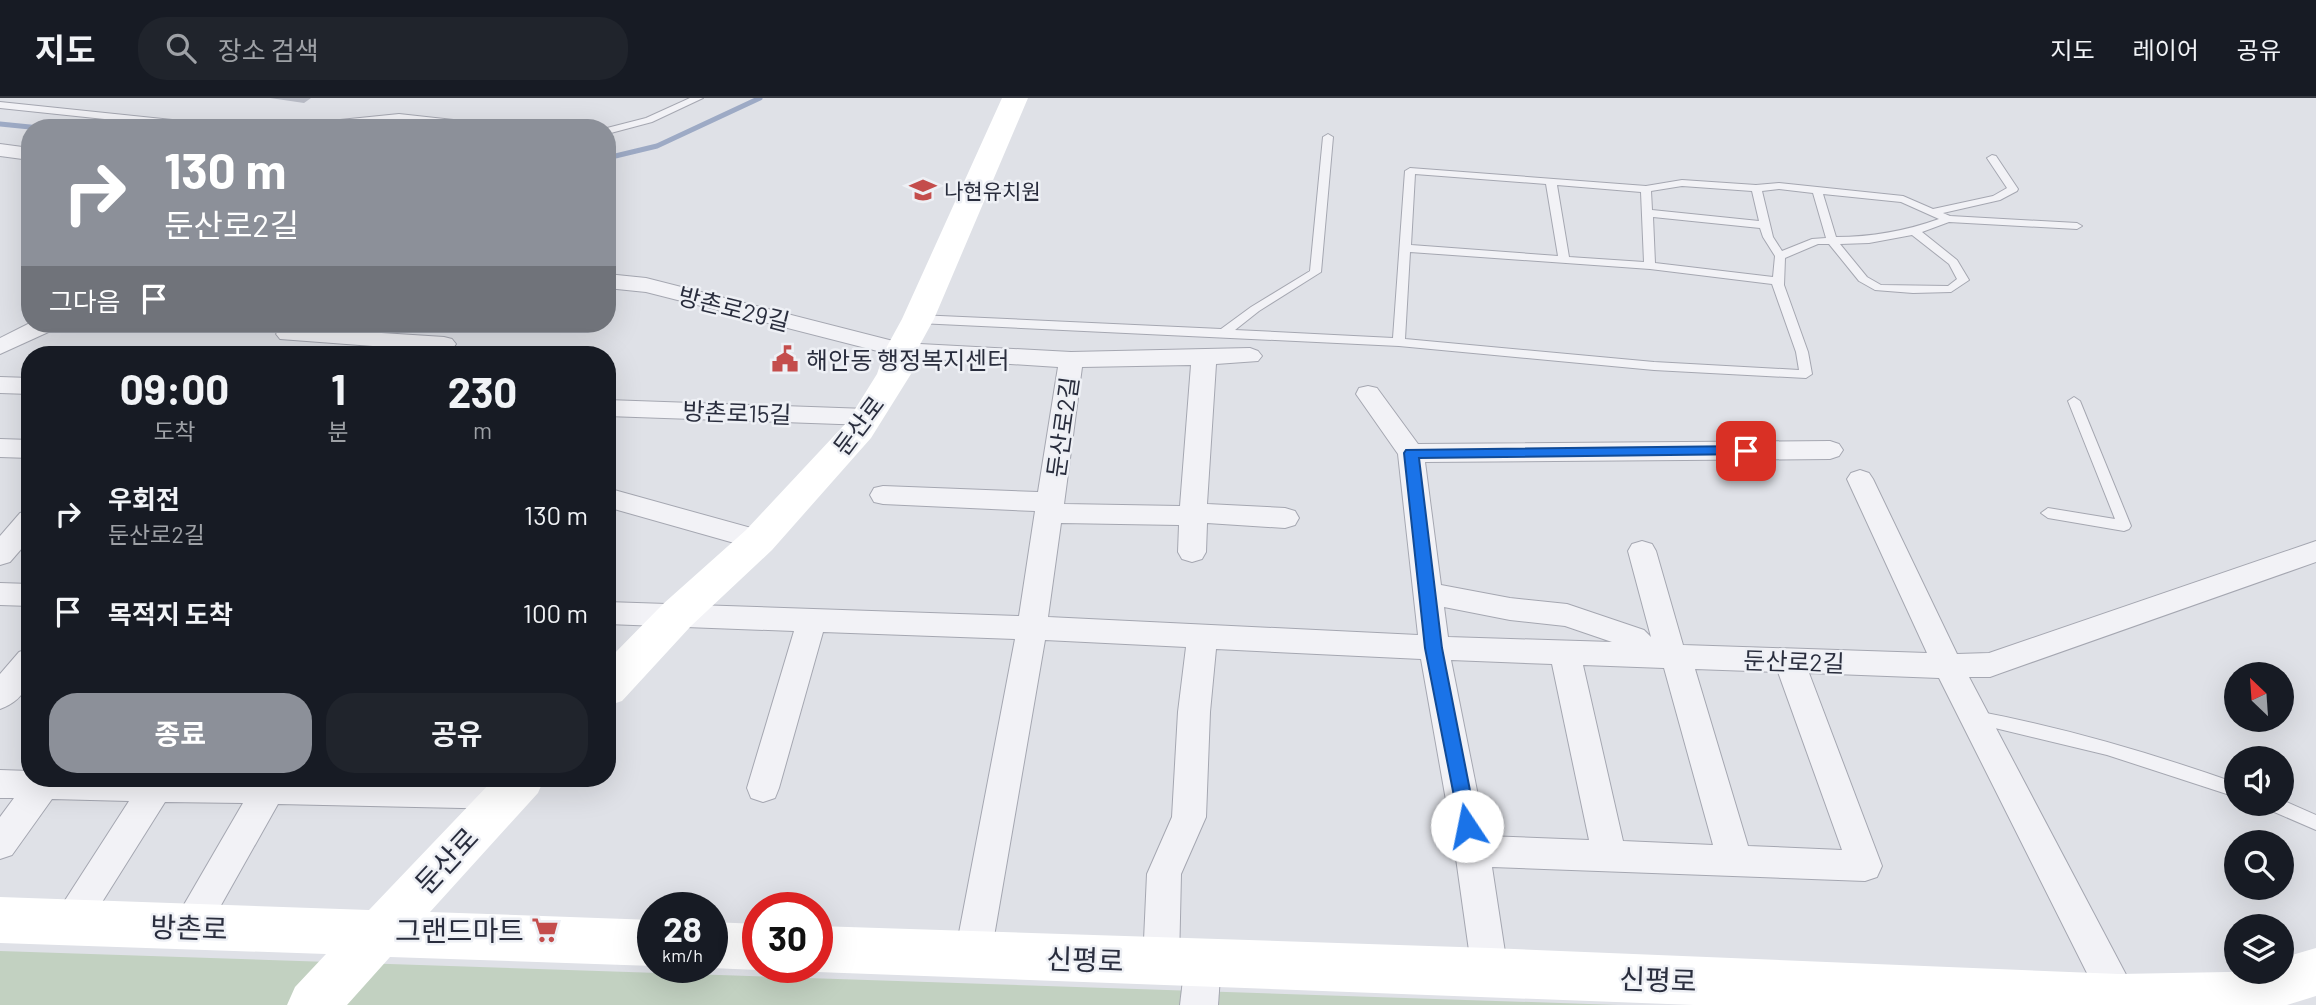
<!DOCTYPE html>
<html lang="ko">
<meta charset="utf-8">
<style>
:root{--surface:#171b24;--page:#20242c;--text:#f1f3f6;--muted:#9ea1a6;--line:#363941;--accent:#8c9099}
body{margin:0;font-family:Barlow,"Noto Sans KR",sans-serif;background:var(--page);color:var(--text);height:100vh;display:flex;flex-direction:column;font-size:26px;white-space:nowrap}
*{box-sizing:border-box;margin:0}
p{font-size:23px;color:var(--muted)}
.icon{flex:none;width:38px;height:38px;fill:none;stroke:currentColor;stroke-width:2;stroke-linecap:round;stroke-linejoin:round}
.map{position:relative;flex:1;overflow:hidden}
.side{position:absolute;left:21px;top:248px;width:595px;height:441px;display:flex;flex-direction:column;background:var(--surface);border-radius:28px;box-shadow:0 7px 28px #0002}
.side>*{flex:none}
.guide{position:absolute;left:21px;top:21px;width:595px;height:214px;border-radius:28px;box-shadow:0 7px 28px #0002;background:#8c9099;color:#fff;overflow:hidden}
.needle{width:46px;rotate:335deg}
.buttons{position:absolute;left:2224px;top:564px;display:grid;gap:14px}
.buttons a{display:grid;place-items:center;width:70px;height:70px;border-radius:50%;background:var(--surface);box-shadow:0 7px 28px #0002;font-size:35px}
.speed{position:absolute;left:637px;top:794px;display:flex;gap:14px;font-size:35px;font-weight:700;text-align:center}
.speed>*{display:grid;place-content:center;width:91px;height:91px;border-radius:50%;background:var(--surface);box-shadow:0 7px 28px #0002;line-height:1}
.speed small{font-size:18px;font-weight:400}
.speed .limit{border:10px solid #d22;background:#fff;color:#111}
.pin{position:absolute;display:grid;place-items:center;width:60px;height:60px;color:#fff;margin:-30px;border-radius:14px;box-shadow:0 4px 10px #0006}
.me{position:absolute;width:77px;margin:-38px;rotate:349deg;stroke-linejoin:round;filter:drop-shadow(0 0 5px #0008)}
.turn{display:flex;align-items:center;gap:24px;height:147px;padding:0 28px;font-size:32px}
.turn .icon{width:91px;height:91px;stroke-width:2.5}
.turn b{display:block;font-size:49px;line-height:60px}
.then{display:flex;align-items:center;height:66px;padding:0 28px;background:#0003;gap:14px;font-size:26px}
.eta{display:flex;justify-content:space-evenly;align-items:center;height:119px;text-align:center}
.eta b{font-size:42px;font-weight:700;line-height:49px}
.button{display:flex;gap:14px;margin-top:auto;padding:14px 28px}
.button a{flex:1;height:80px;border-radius:28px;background:var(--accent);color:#fff;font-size:28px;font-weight:700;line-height:80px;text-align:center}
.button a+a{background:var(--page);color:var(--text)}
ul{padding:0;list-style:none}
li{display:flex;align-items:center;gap:21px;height:98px;padding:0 28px}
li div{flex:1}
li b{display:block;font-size:26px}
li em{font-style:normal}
header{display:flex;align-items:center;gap:42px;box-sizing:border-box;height:98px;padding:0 35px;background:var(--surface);border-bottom:2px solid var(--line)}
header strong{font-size:33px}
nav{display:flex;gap:38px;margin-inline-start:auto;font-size:24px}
.search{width:490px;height:63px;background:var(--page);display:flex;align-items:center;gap:18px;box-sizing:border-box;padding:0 24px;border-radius:28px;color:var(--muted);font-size:26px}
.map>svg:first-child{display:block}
.green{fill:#c2d1c1}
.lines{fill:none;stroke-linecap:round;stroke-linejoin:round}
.stream{stroke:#9daac5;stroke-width:5}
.building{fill:#b7bac4}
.lane-casing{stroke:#a5a7b1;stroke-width:2}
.street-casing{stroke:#a5a7b1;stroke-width:2}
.lane{fill:#f2f2f6;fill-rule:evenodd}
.street{fill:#f2f2f6;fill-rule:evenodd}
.secondary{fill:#fff;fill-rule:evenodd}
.route{fill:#1a73e8;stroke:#114b97;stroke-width:2}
.labels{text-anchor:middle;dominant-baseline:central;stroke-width:5;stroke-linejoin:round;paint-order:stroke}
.far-poi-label{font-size:21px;fill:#292d3d;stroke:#eef0f5;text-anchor:start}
.street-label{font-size:24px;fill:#292d3d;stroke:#eef0f5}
.poi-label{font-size:24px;fill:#292d3d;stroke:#eef0f5;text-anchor:start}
.near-street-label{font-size:28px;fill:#292d3d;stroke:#eef0f5}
.near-poi-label{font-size:28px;fill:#292d3d;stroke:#eef0f5;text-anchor:end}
</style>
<header>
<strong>지도</strong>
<div class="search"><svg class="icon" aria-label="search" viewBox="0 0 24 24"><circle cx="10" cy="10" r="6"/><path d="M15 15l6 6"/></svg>장소 검색</div>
<nav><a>지도</a><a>레이어</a><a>공유</a></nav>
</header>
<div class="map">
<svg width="2316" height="907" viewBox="0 0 2316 907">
<rect width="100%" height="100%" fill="#dfe1e7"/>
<path class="green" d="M0,853L1618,907H0Z"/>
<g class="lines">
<g class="stream">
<path d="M0,26L40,30"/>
<path d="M607,60L657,48L760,0"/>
</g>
</g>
<path class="building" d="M270,0H311L304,5Z"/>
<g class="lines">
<g class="lane-casing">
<g id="lane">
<path d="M690,0H703L652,24L607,36V30L646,20Z"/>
<path d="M0,4L220,27L225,30H190L0,10Z"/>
<path d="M399,16L499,27L504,30H470L399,22L322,30H286L291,27Z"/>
<path d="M1328,36L1333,39L1321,174L1259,213L1235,232L1393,240L1405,73L1410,70L1646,88L1682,82L1756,87L1779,85L1903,98L1933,111L1993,98L2007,90L1987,60L1992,57L1996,58L2018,91L2017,93L2000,102L1943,115L1950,118L2077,125L2082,128L2077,131L1949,124L1922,134L1957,162L1969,182L1951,194L1913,195L1875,192L1859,183L1829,146H1818L1785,160L1784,187L1808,254L1812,276L1806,280L1654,272L1399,248L918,225L912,221L918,217L1221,231L1251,209L1310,173L1323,39ZM1415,76L1546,86L1558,158L1411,147ZM1557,87L1641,94L1644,164L1569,159ZM1682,88L1752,93L1759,123L1652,112L1651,93ZM1779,91L1813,95L1826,140L1812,141L1782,153L1773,139L1762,93ZM1823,96L1901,104L1939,121C1905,133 1872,139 1836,139ZM1653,119L1760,130L1763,139L1775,158L1773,179L1655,165ZM1912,137L1949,166L1957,181L1948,188L1881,187L1867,179L1840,146L1869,145ZM1410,154L1650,171L1772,186L1796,254L1799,272L1654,264L1405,241Z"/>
<path d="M2074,299L2080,303L2131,428L2129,431L2124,433L2048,420L2041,415L2048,410L2115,421L2068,303Z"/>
<path d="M1976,613C2065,630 2151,655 2236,685V699L2107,657L1970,624L1968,619L1970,614Z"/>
<path d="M2282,702L2316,717V732L2265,710L2263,705H2282Z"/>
</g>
</g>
<g class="street-casing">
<g id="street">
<path d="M0,46L30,50V62L0,58Z"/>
<path d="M607,176L646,180L901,245L1071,254L1250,250L1258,253L1262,258L1258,263L1216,266L1207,406L1285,410L1295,413L1299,420L1295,427L1285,430L1207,425L1206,454L1202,461L1192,464L1182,461L1178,454L1179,427L1061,425L1048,519L1418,537L1398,356L1356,296L1359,290L1368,288L1377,290L1418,346L1830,343L1839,346L1843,352L1839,358L1830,361L1425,364L1441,487L1510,500L1567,506L1644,532L1651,539L1628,453L1632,446L1642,443L1652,446L1656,453L1683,547L1927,555L1847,381L1851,375L1860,372L1869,375L1873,381L1957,556L1989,555L2316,443V464L2001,575L1990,579H1969L2132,888L2138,901L2135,907H2103L1939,580L1809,575L1882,768L1877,779L1865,783L1492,769L1508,874L1503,886L1490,891L1477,886L1472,874L1455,753L1421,561L1216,551L1210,614L1206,719L1181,776L1179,864L1174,876L1161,881L1148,876L1143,864L1147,776L1172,719L1178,614L1186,549L1045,542L991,856L986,868L973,873L960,868L955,856L1015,541L823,534L779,690L775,700L763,704L751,700L747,690L794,533L607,526V504L1019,518L1035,413L883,406L874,404L870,397L874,390L883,388L1038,394L1058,269L901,259L646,194L607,190ZM1191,267L1180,408L1064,406L1082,269ZM1444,509L1510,522L1565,528L1612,544L1448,539ZM1451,562L1552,566L1589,742L1486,738ZM1583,567L1664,570L1713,747L1623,743ZM1695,571L1778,574L1842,752L1748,748Z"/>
<path d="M30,225L59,226L55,231L0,256V240Z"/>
<path d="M288,229L444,239L452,241L456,246L448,257H423L426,252L280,241L276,236L280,231Z"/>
<path d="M0,279L30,280V296L0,295Z"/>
<path d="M607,302L867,311L876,313L880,319L876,325L867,327L607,318Z"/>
<path d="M0,341L30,342V360L0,359Z"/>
<path d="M607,390L769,435L773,442L769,449L759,452L607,409Z"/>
<path d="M30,412V441L10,464L0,467V438L20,415Z"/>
<path d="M0,485L30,486V508L0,507Z"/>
<path d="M30,550C30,577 31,600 0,611V576L19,554Z"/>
<path d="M0,672L30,673V681L507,683L519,687L523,697L519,707L507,711L278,706L202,841L189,846L176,841L171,829L243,705L165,704L82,836L69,840L56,836L51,824L129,703L52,701L12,757L0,761V719L14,700H0Z"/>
<path d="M1203,848L1216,853L1221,865L1218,907H1180L1185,865L1190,853Z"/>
</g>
</g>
<use href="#lane" class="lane"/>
<use href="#street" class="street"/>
<g class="secondary">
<path d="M1002,0H1028L934,221L917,252L911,276L871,340L772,452L691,528L622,603L607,608V563L663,506L746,432L847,324L877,276L885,252L902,221Z"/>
<path d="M494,681H544L538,695L430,814L653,822V868L390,859L347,907H287L295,889L326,856L0,845V799L369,812Z"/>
<path d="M712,824L758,826V870H765L758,872L711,870Z"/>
<path d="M817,828L1490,850L2119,876L2282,873V860L2316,850V898L2287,907H1694L817,874L805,870H817Z"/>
</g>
</g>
<path class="route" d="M1746,348L1751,349L1753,353L1751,356L1419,360L1442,550L1477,728L1474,734L1467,736L1461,734L1425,550L1404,355L1406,352Z"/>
<defs>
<g id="school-bare" transform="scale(2.1)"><path d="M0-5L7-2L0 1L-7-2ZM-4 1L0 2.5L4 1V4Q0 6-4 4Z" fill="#c44d4c" stroke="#eef0f5" stroke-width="2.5" paint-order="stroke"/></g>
<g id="civic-bare" transform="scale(2.1)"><path d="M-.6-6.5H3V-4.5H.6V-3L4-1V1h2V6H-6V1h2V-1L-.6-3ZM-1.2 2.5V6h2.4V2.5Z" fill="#c44d4c" stroke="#eef0f5" stroke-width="2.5" paint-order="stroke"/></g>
<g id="supermarket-bare" transform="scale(2.1)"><path d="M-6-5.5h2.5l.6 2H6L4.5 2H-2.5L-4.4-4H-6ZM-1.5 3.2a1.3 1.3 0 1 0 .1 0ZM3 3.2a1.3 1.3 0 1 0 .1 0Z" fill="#c44d4c" stroke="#eef0f5" stroke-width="2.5" paint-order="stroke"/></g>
</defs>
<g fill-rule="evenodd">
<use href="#school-bare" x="923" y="92"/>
<use href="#civic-bare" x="785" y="261"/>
<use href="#supermarket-bare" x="545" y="832"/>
</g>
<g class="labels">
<g class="far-poi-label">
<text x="944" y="92">나현유치원</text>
</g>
<g class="street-label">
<text transform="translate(734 210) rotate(14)">방촌로29길</text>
<text transform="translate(737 314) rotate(2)">방촌로15길</text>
<text transform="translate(858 327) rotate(-53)">둔산로</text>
<text transform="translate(1062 329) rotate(-82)">둔산로2길</text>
<text transform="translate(1794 563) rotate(2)">둔산로2길</text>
</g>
<g class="poi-label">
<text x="806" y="261">해안동 행정복지센터</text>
</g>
<g class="near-street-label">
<text transform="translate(446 762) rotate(-47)">둔산로</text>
<text transform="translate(189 829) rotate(2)">방촌로</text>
<text transform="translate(1085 861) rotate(2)">신평로</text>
<text transform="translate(1658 881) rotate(2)">신평로</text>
</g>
<g class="near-poi-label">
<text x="524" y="832">그랜드마트</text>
</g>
</g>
</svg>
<div class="buttons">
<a><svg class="needle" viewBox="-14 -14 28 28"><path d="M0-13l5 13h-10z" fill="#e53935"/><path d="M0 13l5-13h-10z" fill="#9ea1a6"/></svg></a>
<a><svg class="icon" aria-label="sound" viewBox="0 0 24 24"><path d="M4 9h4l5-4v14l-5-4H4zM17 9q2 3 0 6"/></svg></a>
<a><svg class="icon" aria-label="search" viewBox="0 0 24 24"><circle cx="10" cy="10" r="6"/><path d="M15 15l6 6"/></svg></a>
<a><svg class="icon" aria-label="layers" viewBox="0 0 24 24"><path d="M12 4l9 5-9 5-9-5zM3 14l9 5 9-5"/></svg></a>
</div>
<div class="speed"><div>28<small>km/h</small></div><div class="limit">30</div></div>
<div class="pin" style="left:1746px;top:353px;background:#d93025"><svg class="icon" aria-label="arrive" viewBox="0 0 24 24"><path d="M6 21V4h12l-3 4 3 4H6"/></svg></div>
<svg class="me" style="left:1467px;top:728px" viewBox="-20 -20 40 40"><circle r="19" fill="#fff"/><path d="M0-13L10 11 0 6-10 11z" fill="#1a73e8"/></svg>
<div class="guide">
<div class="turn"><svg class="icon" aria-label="right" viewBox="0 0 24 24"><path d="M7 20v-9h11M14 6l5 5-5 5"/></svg><div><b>130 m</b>둔산로2길</div></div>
<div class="then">그다음<svg class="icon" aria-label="arrive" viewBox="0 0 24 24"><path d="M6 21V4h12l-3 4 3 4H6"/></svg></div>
</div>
<section class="side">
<div class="eta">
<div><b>09:00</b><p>도착</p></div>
<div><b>1</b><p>분</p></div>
<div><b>230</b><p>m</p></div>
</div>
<ul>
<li><svg class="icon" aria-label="right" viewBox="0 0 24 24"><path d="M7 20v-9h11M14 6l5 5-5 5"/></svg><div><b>우회전</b><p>둔산로2길</p></div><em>130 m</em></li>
<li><svg class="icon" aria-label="arrive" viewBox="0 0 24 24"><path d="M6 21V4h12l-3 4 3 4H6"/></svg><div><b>목적지 도착</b></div><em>100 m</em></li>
</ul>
<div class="button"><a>종료</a><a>공유</a></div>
</section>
</div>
